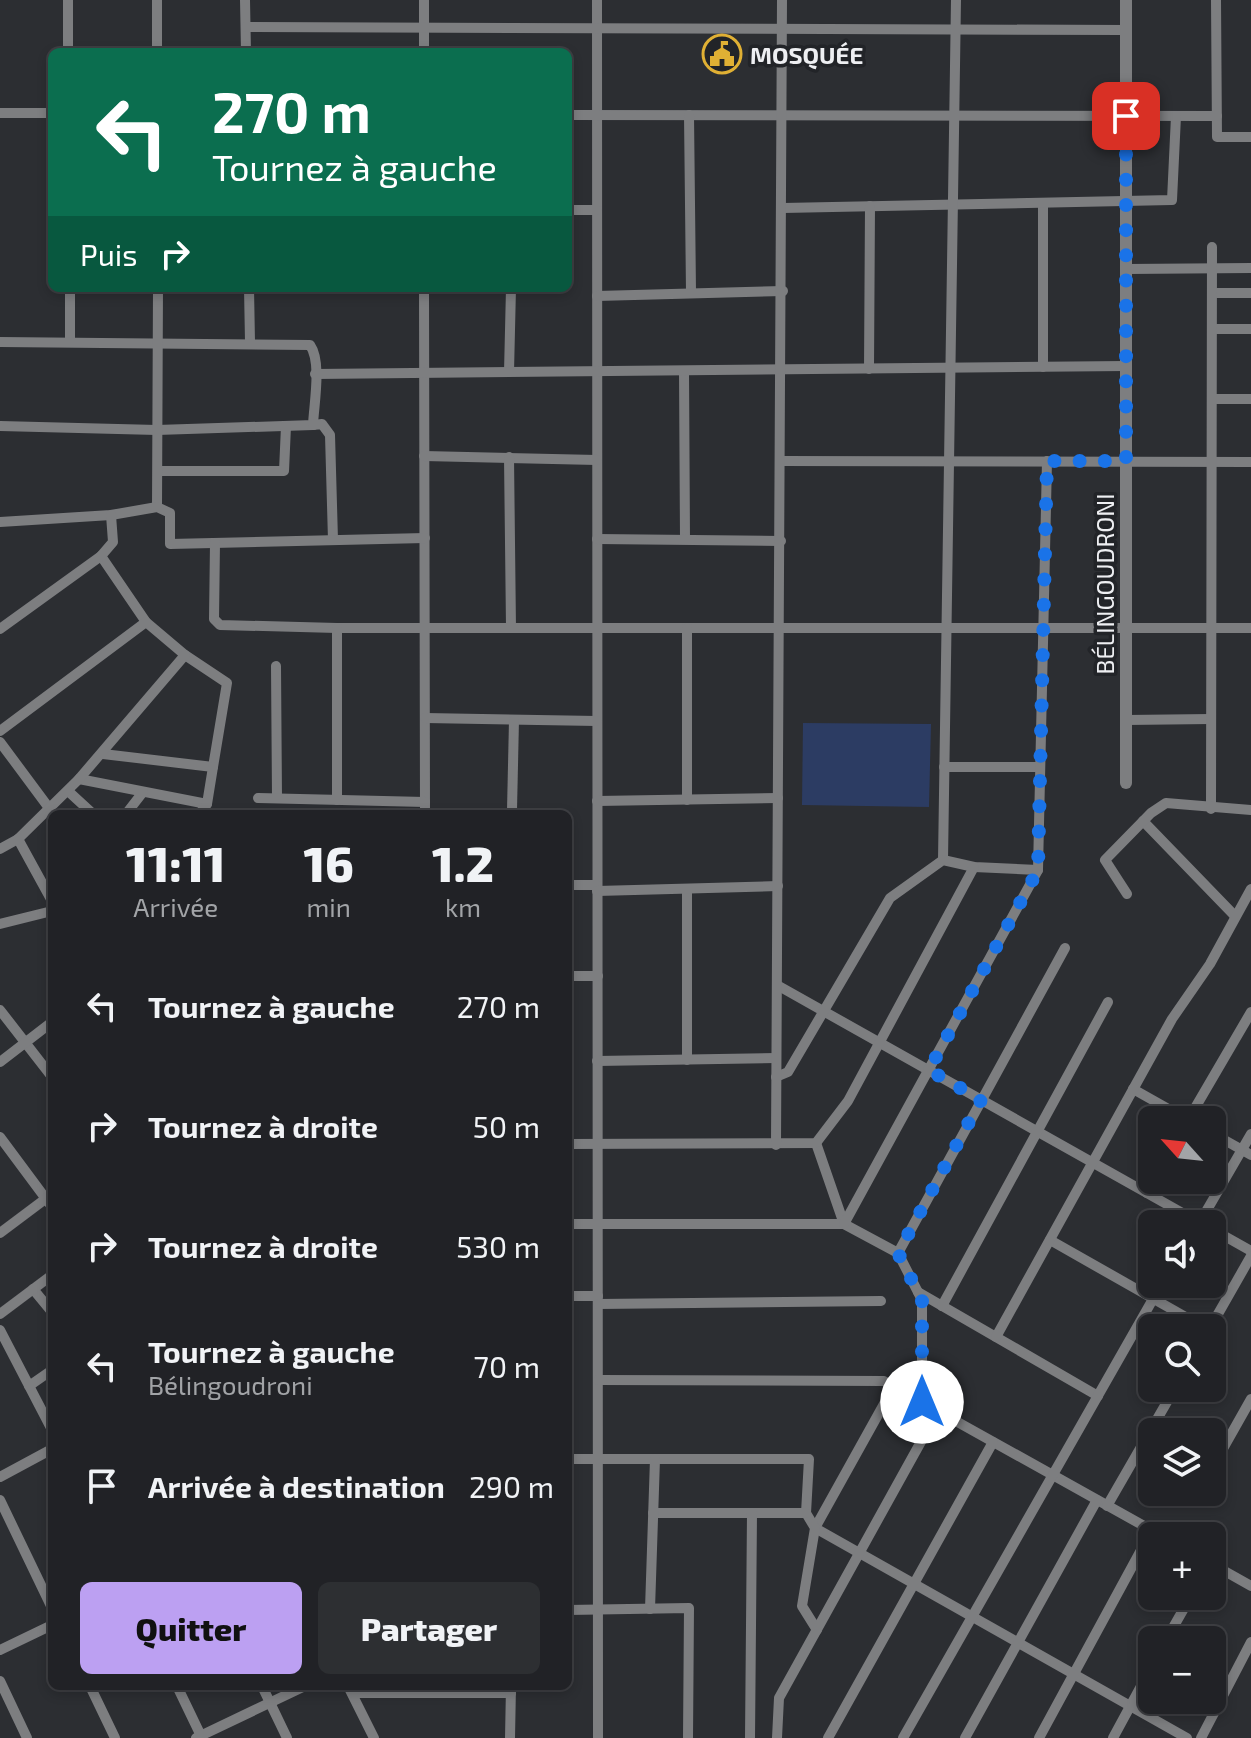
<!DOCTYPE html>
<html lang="fr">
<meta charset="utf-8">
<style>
:root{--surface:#212226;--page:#2d2f32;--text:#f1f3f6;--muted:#a2a4a7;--line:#3e3f43;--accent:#bca0f2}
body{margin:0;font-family:"Exo 2",sans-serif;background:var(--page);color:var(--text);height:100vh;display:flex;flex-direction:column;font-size:30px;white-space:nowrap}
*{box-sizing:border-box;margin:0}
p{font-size:26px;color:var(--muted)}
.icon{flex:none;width:44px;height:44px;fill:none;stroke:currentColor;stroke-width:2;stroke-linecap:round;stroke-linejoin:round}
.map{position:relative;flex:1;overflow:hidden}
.side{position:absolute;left:48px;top:810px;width:524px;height:880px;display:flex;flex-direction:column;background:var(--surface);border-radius:12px;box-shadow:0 4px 12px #0003,0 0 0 2px var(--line)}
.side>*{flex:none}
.guide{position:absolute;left:48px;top:48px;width:524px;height:244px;border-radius:12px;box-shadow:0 4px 12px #0003,0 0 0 2px var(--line);background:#0b6e4f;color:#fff;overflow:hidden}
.needle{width:52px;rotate:297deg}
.fabs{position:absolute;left:1138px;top:1106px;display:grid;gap:16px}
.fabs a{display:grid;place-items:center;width:88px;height:88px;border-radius:12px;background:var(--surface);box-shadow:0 4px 12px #0003,0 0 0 2px var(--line);font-size:40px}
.pin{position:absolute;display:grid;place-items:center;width:68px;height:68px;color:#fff;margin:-34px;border-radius:16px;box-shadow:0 4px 12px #0006}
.me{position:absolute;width:88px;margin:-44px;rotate:0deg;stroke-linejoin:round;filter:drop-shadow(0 0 6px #0008)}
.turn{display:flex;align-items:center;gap:28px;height:168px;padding:0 32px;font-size:36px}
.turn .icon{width:104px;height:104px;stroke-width:2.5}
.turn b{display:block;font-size:56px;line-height:68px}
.then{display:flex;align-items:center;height:76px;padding:0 32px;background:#0003;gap:16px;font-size:30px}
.eta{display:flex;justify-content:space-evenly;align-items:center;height:136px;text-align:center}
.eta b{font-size:48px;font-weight:800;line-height:56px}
.button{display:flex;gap:16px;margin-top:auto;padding:16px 32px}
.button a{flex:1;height:92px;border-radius:12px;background:var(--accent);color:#111;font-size:32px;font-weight:800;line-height:92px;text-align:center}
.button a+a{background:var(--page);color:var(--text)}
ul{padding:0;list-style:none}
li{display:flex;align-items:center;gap:24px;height:120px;padding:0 32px}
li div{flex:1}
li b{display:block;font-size:30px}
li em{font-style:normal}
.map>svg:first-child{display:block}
.green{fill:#2c3c63}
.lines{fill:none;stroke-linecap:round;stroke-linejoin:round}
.minor{stroke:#7d7e80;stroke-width:10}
.tertiary{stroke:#7d7e80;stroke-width:12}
.route{stroke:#1a73e8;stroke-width:14;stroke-dasharray:0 25.2}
.labels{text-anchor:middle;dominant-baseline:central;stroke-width:7;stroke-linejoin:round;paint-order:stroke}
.poi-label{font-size:24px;font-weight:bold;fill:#eeeff2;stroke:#222428;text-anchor:start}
.street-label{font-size:24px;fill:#eeeff2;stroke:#222428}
</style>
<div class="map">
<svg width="1251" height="1738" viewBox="0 0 1251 1738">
<rect width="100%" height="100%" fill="#2c2e32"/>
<path class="green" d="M803,723L931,724L929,807L802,805Z"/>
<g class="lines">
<g class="minor">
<path d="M68,0V52"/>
<path d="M245,0L246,52"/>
<path d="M424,0V52"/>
<path d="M597,0L598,1738"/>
<path d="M1216,0L1217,137H1251"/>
<path d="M246,27L1126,30"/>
<path d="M157,52V0"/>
<path d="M0,113H52"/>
<path d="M568,115L1217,116"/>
<path d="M689,115L691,292"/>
<path d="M1043,203V367"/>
<path d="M783,208L1172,200L1176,116"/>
<path d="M568,210H597"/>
<path d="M1126,269L1251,268"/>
<path d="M70,288V342"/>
<path d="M249,288L250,342"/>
<path d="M424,288L425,814"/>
<path d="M1212,293H1251"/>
<path d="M597,296L783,291"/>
<path d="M1212,329H1251"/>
<path d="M0,342L310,345C322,362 314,403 313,425L157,430L0,426"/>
<path d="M869,369L870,206"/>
<path d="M684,371L685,539"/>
<path d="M509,372L511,288"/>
<path d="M315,374L1126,366"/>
<path d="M1212,399H1251"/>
<path d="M313,425L322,424L330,435L333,540"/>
<path d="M424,456L597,460"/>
<path d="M509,457L511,628"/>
<path d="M781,461L1251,462"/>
<path d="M159,471H284L286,426"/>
<path d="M157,507L158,288"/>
<path d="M0,522L111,515L157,507L170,513V544L425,538"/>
<path d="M597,539L781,541"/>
<path d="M215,543L214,619L220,625L337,628H1251"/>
<path d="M101,556L146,622L185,655L227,683L213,767L103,754"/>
<path d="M337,628V800"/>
<path d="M0,629L101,556L113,542L111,515"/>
<path d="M276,666L277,798"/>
<path d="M425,718L597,721"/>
<path d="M1126,720L1211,719"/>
<path d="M0,731L146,622"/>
<path d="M0,742L49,808"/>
<path d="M944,767H1040"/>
<path d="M79,779L207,804"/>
<path d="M68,791L93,814"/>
<path d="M258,798L425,802"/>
<path d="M687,800V628"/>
<path d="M597,801L778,798"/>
<path d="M1211,809L1212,247"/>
<path d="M512,810L514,720"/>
<path d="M126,814L143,792"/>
<path d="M199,814L207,804L213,767"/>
<path d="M1143,821L1234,915"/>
<path d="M18,839L52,901"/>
<path d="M0,849L18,839L79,779L185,655"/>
<path d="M943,860L956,0"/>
<path d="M568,885H597"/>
<path d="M687,889V1060"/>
<path d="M597,891L778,886"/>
<path d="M1127,894L1105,860L1151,813L1166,803L1251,810"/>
<path d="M0,924L52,911"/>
<path d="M568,976H598"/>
<path d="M777,985L1202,1224"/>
<path d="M0,1010L52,1077"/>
<path d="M597,1061L776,1058"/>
<path d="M0,1062L52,1022"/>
<path d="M776,1077L788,1072L890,898L943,860L974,867L1038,870"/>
<path d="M1133,1089L1188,1120L1251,1012"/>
<path d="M1212,1133L1251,1155"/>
<path d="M0,1137L52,1207"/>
<path d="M816,1143L844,1224"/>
<path d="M568,1144L816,1143L848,1101L974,867"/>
<path d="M776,1145L782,0"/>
<path d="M1147,1193L1154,1180"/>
<path d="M1200,1222L1251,1134"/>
<path d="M568,1224H844L898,1253"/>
<path d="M844,1224L1038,870L1047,461"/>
<path d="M1212,1229L1251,1251"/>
<path d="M0,1233L52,1194"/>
<path d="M1050,1240L1205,1328"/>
<path d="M33,1289L52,1312"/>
<path d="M918,1292L1098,1396"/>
<path d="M568,1296H598"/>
<path d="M598,1304L881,1301"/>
<path d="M942,1306L1108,1002"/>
<path d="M0,1314L52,1275"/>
<path d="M1210,1328L1251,1256"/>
<path d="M0,1330L52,1430"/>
<path d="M996,1337L1172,1019L1210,964L1251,889"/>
<path d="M598,1380L884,1381L1162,1536"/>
<path d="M29,1386L52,1370"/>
<path d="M894,1386L815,1528L1187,1738"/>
<path d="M922,1402V1300L898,1253L1065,948"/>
<path d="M1153,1426L1164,1432"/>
<path d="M568,1459H809L806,1513L815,1528L802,1606L817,1630"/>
<path d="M1212,1459L1216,1461L1251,1399"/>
<path d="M0,1477L52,1449"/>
<path d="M0,1500L52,1608"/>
<path d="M1107,1506L1175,1388"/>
<path d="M653,1513H806"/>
<path d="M1212,1564L1251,1586"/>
<path d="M650,1609L655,1459"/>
<path d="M568,1610L689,1608L688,1738"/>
<path d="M1166,1640L1191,1596"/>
<path d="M0,1650L52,1625"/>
<path d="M0,1681L27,1738"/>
<path d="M90,1686L115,1738"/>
<path d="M177,1686L202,1738"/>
<path d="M262,1686L287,1738"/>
<path d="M348,1686L374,1738"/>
<path d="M352,1693H511"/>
<path d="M196,1738L305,1686"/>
<path d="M510,1738L511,1686"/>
<path d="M750,1738L752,1513"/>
<path d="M777,1738L779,1698L938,1411"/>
<path d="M828,1738L993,1442"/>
<path d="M903,1738L1153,1299"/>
<path d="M965,1738L1097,1500"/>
<path d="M1039,1738L1152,1530"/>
<path d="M1113,1738L1152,1666"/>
<path d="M1201,1738L1251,1642"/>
</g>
<path class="tertiary" d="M1126,783V0"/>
</g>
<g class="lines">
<path class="route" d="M922,1402V1300L898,1253L981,1100L929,1070L1038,870L1047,461H1126V116"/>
</g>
<defs>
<g id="civic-ring" transform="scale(2)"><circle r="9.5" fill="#222428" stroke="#e0b034" stroke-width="1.5"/><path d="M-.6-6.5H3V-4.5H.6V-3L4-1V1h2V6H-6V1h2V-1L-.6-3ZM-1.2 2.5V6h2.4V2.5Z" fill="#e0b034"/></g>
</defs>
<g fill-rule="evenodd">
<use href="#civic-ring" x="722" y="54"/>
</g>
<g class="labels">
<g class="poi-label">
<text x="750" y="54">MOSQUÉE</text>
</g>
<g class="street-label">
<text transform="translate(1104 584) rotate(-90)">BÉLINGOUDRONI</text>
</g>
</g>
</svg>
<div class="fabs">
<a><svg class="needle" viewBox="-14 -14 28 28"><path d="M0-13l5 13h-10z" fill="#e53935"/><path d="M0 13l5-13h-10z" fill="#a2a4a7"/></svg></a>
<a><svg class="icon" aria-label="sound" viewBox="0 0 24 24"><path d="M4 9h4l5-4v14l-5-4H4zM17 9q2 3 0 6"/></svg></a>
<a><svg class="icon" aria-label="search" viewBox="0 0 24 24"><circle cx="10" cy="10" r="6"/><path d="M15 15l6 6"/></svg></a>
<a><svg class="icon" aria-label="layers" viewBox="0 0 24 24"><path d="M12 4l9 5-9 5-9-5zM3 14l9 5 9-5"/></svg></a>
<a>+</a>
<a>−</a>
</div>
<div class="pin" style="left:1126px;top:116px;background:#d93025"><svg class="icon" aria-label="arrive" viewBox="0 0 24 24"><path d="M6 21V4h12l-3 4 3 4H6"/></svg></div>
<svg class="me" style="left:922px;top:1402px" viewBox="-20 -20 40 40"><circle r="19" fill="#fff"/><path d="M0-13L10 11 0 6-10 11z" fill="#1a73e8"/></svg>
<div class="guide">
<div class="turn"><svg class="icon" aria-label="left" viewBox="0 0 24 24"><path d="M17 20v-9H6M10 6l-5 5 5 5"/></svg><div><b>270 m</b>Tournez à gauche</div></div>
<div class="then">Puis<svg class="icon" aria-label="right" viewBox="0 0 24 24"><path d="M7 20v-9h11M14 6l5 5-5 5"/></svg></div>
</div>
<section class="side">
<div class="eta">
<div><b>11:11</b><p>Arrivée</p></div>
<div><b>16</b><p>min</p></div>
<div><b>1.2</b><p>km</p></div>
</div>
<ul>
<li><svg class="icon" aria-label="left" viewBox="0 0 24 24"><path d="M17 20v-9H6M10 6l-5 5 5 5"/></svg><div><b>Tournez à gauche</b></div><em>270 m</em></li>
<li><svg class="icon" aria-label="right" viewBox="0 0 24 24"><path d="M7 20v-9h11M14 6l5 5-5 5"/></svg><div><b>Tournez à droite</b></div><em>50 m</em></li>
<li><svg class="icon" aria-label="right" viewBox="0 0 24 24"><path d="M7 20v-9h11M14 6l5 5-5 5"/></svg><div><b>Tournez à droite</b></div><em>530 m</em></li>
<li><svg class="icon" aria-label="left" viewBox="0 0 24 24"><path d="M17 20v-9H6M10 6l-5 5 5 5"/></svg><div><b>Tournez à gauche</b><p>Bélingoudroni</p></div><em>70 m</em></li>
<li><svg class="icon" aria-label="arrive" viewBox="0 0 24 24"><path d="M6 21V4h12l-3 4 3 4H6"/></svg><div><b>Arrivée à destination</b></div><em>290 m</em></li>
</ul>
<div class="button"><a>Quitter</a><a>Partager</a></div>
</section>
</div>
